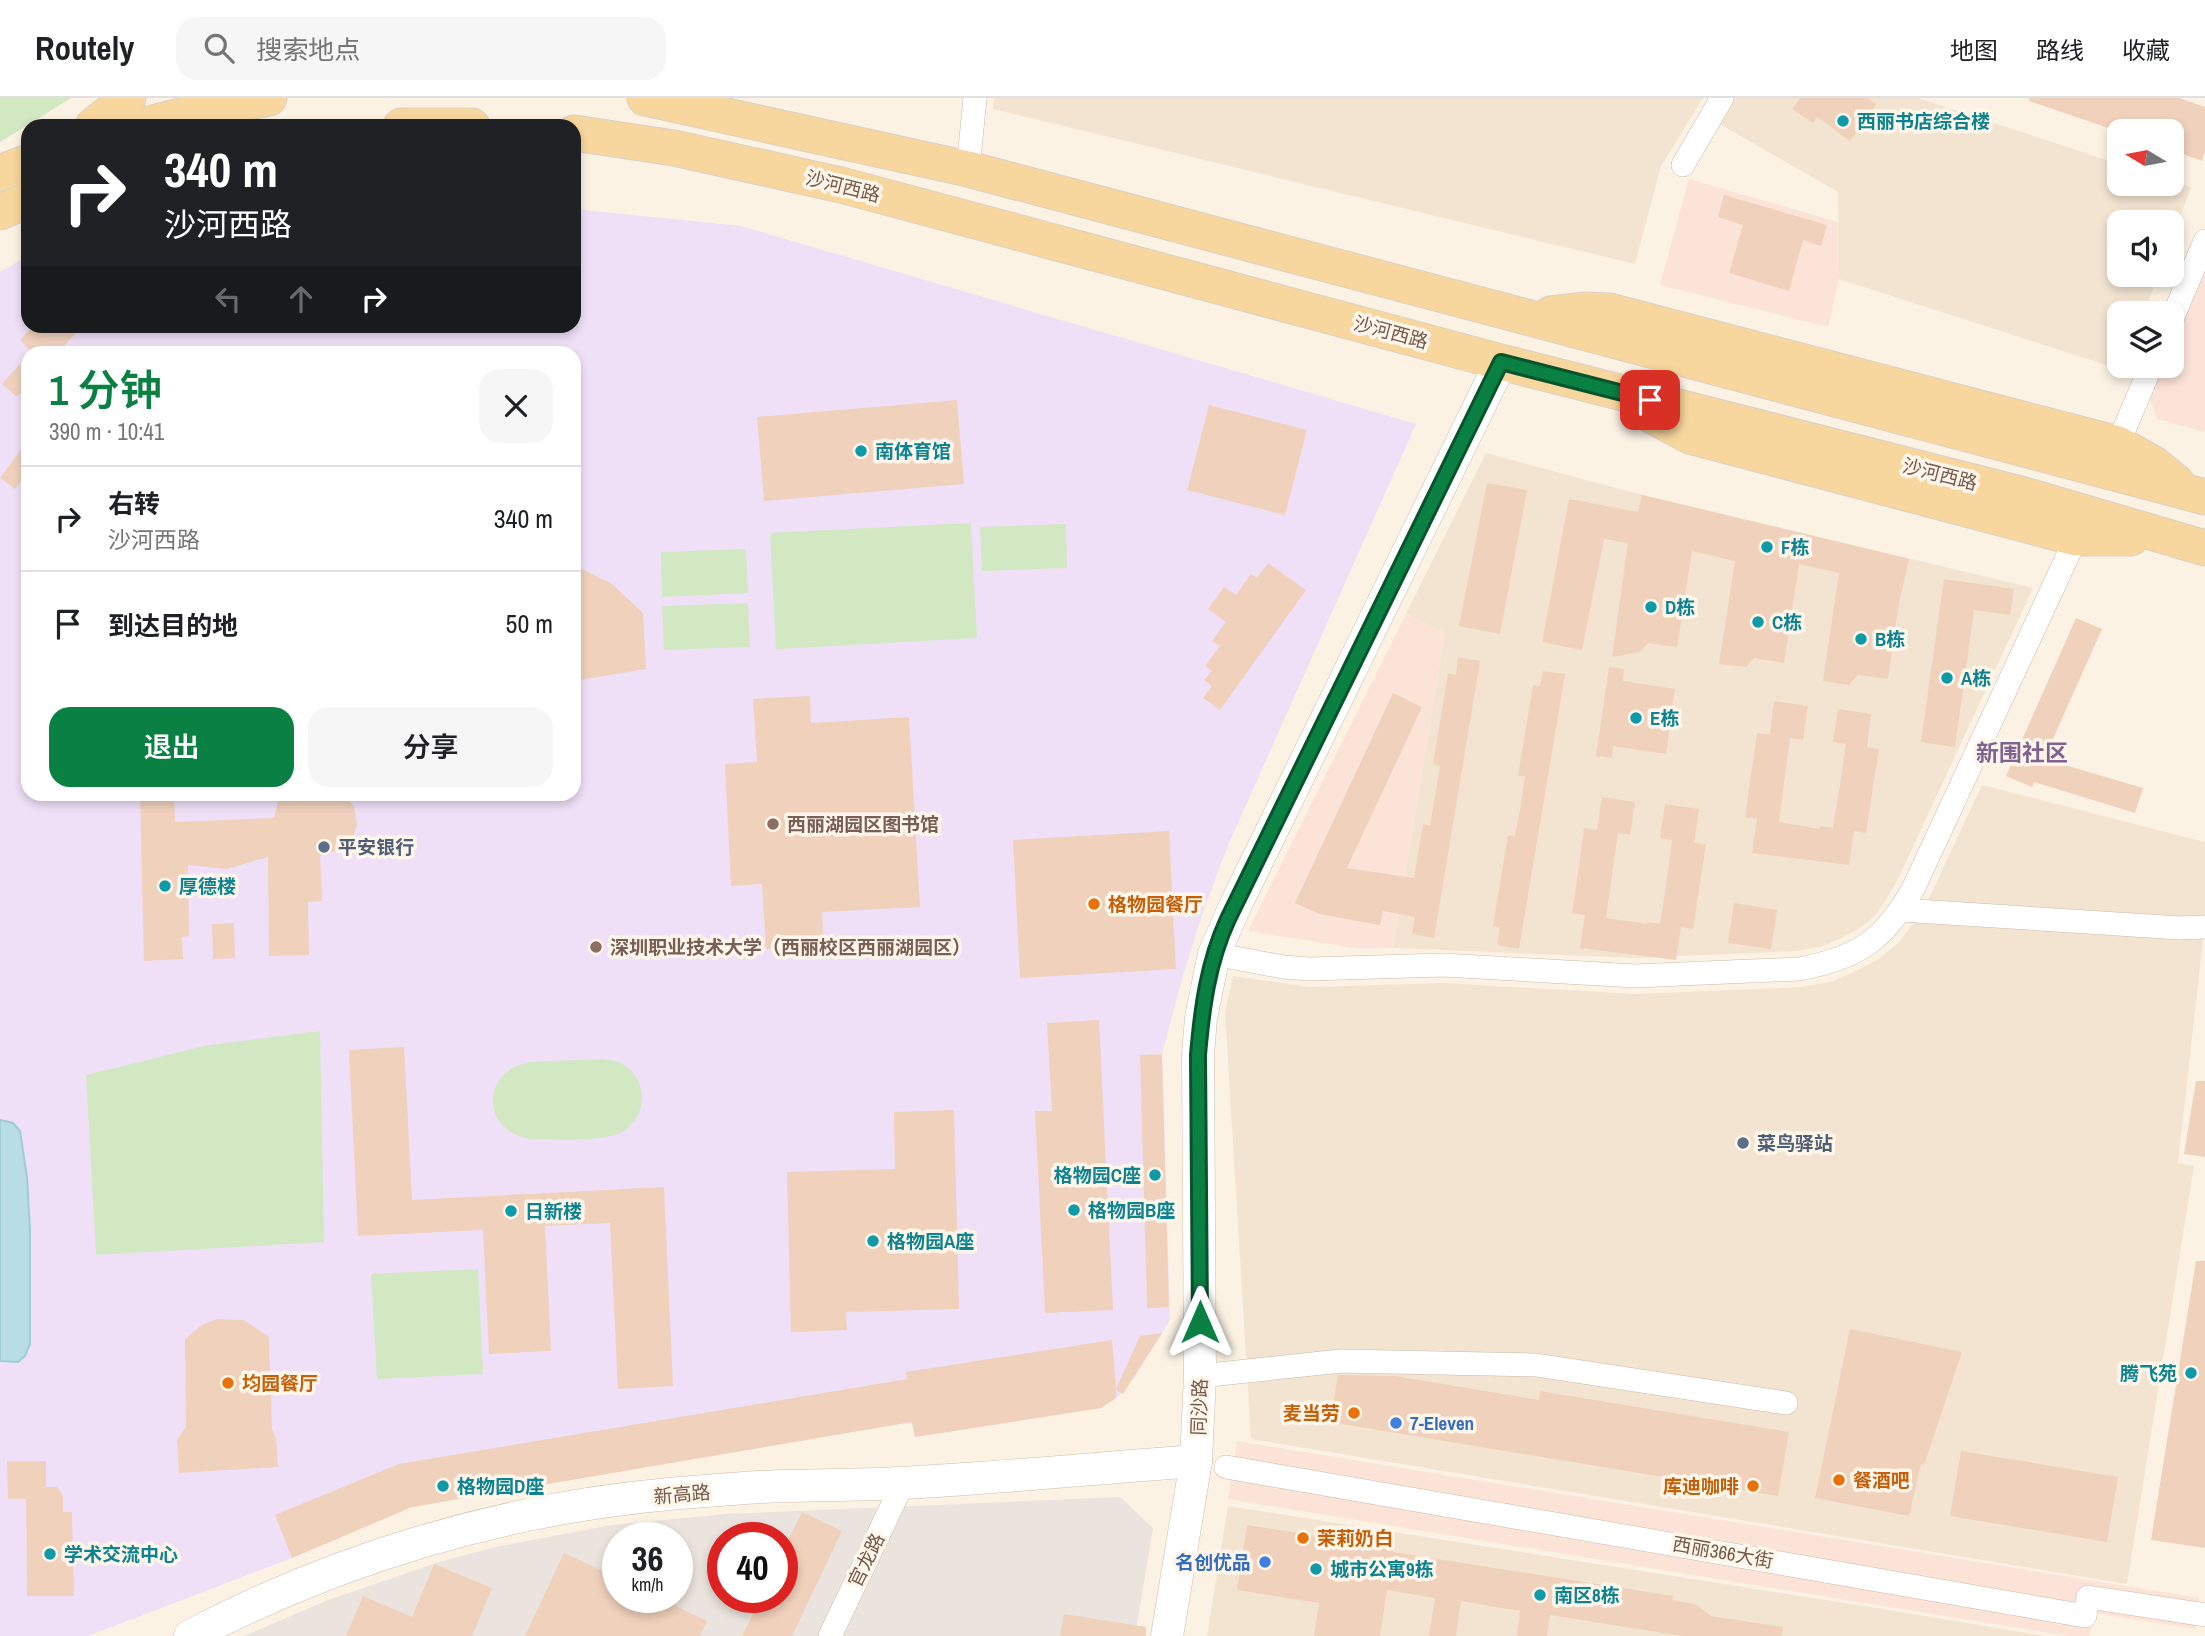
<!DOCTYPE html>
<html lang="zh">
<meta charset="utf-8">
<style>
:root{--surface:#fff;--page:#f6f6f6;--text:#202124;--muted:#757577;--line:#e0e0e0;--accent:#0b8043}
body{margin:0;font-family:"Archivo Narrow","Noto Sans SC",sans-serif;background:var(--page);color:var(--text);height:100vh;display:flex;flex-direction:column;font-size:26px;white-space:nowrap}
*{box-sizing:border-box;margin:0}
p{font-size:23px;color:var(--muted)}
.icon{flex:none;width:38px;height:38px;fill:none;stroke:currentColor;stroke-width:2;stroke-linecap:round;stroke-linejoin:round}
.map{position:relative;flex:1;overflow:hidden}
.drawer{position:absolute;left:21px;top:248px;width:560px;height:455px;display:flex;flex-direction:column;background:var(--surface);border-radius:21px;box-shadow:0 4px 10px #0003}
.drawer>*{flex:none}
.hud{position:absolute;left:21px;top:21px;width:560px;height:214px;border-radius:21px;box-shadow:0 4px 10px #0003;background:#202124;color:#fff;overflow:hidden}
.needle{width:46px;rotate:280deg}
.fabs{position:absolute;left:2107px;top:21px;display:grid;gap:14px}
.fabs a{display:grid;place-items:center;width:77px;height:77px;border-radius:14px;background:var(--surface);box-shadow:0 4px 10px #0003;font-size:35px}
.speed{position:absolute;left:602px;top:1424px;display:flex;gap:14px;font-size:35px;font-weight:700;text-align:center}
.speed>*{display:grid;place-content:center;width:91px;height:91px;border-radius:50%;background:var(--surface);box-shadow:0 4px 10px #0003;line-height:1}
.speed small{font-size:18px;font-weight:400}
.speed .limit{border:10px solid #d22;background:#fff;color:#111}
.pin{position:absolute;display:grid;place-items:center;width:60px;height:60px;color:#fff;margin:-30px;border-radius:14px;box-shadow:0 4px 10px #0006}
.me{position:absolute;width:77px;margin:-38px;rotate:0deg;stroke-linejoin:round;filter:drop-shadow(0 0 5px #0008)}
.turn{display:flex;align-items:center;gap:24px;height:147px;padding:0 28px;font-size:32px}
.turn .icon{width:91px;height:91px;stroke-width:2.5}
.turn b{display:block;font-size:49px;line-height:60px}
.lanes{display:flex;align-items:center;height:66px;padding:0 28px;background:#0003;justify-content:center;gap:35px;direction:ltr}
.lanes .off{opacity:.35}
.round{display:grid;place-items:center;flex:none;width:74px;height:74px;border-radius:21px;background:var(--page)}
.headline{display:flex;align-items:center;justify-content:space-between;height:119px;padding:0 28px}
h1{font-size:42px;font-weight:600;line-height:52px;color:var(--accent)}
.action{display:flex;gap:14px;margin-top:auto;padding:14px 28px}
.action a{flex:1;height:80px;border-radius:21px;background:var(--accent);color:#fff;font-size:28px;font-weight:600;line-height:80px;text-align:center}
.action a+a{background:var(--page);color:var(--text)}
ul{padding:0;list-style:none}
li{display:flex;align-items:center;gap:21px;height:105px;padding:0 28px;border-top:2px solid var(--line)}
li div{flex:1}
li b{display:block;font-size:26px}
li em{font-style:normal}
header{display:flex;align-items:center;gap:42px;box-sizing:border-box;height:98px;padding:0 35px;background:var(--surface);border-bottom:2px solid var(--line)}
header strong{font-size:33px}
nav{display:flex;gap:38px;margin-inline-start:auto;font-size:24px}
.search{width:490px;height:63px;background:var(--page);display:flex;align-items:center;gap:18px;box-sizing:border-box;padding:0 24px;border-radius:21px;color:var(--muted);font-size:26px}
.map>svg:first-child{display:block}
.residential{fill:#f3e4d2}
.commercial{fill:#fbe3d8}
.industrial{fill:#ebe4de;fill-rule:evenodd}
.education{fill:#efe0f8;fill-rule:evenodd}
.green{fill:#d2e8c3}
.water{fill:#b9dde4;stroke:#9fcdd5;stroke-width:2}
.building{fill:#f0d1bc}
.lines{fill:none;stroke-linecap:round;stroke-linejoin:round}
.street-casing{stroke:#ccbaaa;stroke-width:24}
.secondary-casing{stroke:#d1bcab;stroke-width:33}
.primary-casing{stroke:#d8d1cc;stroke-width:37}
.street{stroke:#fff;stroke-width:23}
.secondary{stroke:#fff;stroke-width:32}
.primary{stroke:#f8d79e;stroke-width:35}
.route-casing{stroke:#07532c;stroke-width:18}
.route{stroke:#0b8043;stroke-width:12}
.culture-dot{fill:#0f9aa8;stroke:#fef6ea;stroke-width:2.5}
.education-dot{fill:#8d6e63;stroke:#fef6ea;stroke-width:2.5}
.service-dot{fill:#5c6f8a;stroke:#fef6ea;stroke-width:2.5}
.food-dot{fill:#e8710a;stroke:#fef6ea;stroke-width:2.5}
.shop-dot{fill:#3f7fe0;stroke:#fef6ea;stroke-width:2.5}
.labels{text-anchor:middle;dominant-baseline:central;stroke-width:7;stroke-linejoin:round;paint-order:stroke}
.culture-label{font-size:19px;font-weight:bold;fill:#0d838f;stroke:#fef6ea;text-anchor:start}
.street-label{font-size:19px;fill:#73594a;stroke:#fef6ea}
.education-label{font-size:19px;font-weight:bold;fill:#785e54;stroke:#fef6ea;text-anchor:start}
.service-label{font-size:19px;font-weight:bold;fill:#4e5e75;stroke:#fef6ea;text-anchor:start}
.food-label{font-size:19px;font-weight:bold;fill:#c56008;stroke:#fef6ea;text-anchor:start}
.shop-label{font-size:19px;font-weight:bold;fill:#366cbe;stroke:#fef6ea;text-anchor:start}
.quarter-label{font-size:23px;font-weight:bold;fill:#80628f;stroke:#fef6ea}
</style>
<header>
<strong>Routely</strong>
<div class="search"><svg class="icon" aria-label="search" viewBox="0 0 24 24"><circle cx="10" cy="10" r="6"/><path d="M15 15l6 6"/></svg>搜索地点</div>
<nav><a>地图</a><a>路线</a><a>收藏</a></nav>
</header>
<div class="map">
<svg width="2205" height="1538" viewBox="0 0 2205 1538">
<rect width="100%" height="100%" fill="#fbf2e4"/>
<g class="residential">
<path d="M994,0H1703L1661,68L1635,166L993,11Z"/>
<path d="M1732,0H1918L2119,66V86H2172V83L2191,89L2172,141V124H2119V177H2158L2144,215H2119V268H2124L2122,272L1839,181L1838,94L1718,25Z"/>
<path d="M1486,355L1623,392L2033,490L1898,781L1886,802L1874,819L1860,830L1840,841L1820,849L1797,853L1635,860L1393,850L1445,535L1406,516Z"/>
<path d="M1982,687L2205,744V823L2178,1065L2194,1068L2127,1486L1251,1341L1225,914L1233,878L1309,889L1444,885L1635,896L1801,889L1830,884L1856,873L1880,860L1899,844L1916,822L1930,798Z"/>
<path d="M1228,1408L1883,1511L2045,1538H1207Z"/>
</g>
<g class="commercial">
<path d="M1689,81L1838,124L1839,181L1828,229L1660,187Z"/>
<path d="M2205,170V334L2157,321L2149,299L2163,268H2172V247Z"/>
<path d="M1406,516L1445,535L1393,850L1360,851L1248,833Z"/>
<path d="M1237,1343L2199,1500L2195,1531L2094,1515L2090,1538H2067L1228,1401Z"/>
</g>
<path class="industrial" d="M1120,1399L1153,1430L1135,1538H244L328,1502L439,1464L496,1449L611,1427L727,1416ZM618,1440H677V1500H618ZM723,1440H782V1500H723Z"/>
<path class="education" d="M574,111L741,128L1416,326L1226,752L1202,817L1182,881L1162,956L1170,1222L1134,1280L1118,1299L1101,1310L915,1339L912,1325L898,1326L412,1409L292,1460L88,1538H0V174L28,158V228H574ZM28,256H574V696H28Z"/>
<g class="green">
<path d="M0,0H71L0,44Z"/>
<path d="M971,425L977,540L776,551L770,435Z"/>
<path d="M1066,426L1067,470L982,473L980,429Z"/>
<path d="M746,451L748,495L662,499L661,454Z"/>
<path d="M748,505L750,549L664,552L662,508Z"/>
<path d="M320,933L324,1144L96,1157L86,977L204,948Z"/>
<path d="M603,961C610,962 618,963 624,967C650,983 647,1022 620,1035C600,1044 555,1041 532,1041C481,1035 479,973 530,964Z"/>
<path d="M478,1171L483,1276L377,1281L371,1176Z"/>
</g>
<path class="water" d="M0,1022L13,1025L20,1033L27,1079L30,1132V1246L25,1258L18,1264L0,1263Z"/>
<g class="building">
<path d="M1800,0H1868L1876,6L1871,15L1874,17L1869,25L1860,37L1856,35L1850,43L1817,19L1813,25L1792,11Z"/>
<path d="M2029,0H2179L2205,9V53L2202,63L2172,52V33H2117L2029,3Z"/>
<path d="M1724,97L1827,127L1821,148L1803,142L1789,193L1729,175L1743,127L1718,119Z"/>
<path d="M33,228H41L48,234L55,228H82L57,256H34L20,242Z"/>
<path d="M28,257V287L17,299L2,286Z"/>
<path d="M957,302L964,386L764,403L757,319Z"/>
<path d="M1209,307L1307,332L1285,417L1187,392Z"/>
<path d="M28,342V374L15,391L0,380Z"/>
<path d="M1487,385L1527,392L1500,536L1459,528Z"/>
<path d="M1642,397L1909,461L1899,505L1888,581L1858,577L1849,587L1823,583L1839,475L1799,466L1784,565L1754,560L1746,569L1719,566L1735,463L1692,453L1677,549L1648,545L1640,554L1612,559L1628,445L1604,441L1582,552L1542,544L1569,401L1638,414Z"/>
<path d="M1268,465L1306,492L1220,612L1203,600L1212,588L1204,582L1212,573L1205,568L1220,548L1212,543L1226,524L1208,511L1224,489L1236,497L1251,476L1257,480Z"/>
<path d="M574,467L612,486L643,515L646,571L574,583Z"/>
<path d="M1944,481L2014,491L2010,517L1974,512L1955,649L1921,644Z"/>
<path d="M2076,520L2102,531L2044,661L2143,690L2135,715L2034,684L2032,689L2006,678Z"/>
<path d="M1458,559L1480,563L1434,840L1412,836L1415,819L1383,813L1380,827L1319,816L1295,805L1393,595L1422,609L1347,770L1414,780L1423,726L1430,728L1440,668L1433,666L1448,576L1456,577Z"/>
<path d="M1609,569L1624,571L1623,583L1675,591L1666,656L1613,648L1612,660L1596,658Z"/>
<path d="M1543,573L1565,576L1519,851L1497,847L1500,829L1493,828L1508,737L1515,738L1521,706L1525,678H1518L1533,587L1540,588Z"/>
<path d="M810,598L811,625L909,619L920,809L822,814L824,848L766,851L762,786L731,788L725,666L757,664L753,601Z"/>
<path d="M1774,603L1808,608L1803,642L1790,640L1779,724L1820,731V728L1833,730L1839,693L1846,646L1833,644L1838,611L1871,616L1867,649L1879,651L1873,689L1866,735L1854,733L1849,767L1752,755L1757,721L1745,719L1757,635L1770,637Z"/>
<path d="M140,696H174L175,724L274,720L280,696H345L354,709L357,727L354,736L346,746L338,752L320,758L322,803L308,804L309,857L269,858L268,759L227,771L188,767L189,838L182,839L183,861L144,863Z"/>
<path d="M1602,699L1635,704L1630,737L1618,735L1606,820L1647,826L1648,824L1660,826L1666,788L1672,742L1660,740L1665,706L1699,711L1694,745L1706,746L1693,831L1681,829L1676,862L1580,850L1585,817L1572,815L1579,768L1584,730L1597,732Z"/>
<path d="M1169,733L1176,871L1020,880L1013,742Z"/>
<path d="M1734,805L1777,812L1771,851L1728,845Z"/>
<path d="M234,825L235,860L213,861L212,826Z"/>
<path d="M1099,922L1113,1212L1045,1215L1035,1013H1052L1047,925Z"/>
<path d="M404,949L412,1102L664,1089L673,1288L618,1291L610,1125L545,1128L551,1253L489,1256L483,1132L358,1138L349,952Z"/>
<path d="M1162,956L1169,1209L1147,1210L1140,957Z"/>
<path d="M2196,983H2205V1059L2184,1056Z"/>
<path d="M954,1012L959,1211L846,1214L847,1232L791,1234L787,1074L895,1071L894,1014Z"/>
<path d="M2196,1163H2205V1450L2151,1442Z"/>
<path d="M217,1221L244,1222L269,1239L272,1331L276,1341L278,1369L179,1375L177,1342L186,1329L185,1241L202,1227Z"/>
<path d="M1850,1231L1962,1254L1924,1367L1921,1366L1909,1418L1815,1400Z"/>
<path d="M1162,1235L1123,1296L1116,1292V1300L1101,1310L915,1339L912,1324L412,1409L292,1460L275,1417L399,1366L907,1281L906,1274L1112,1242L1116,1291L1140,1238Z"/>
<path d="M1338,1277L1395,1278L1539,1302L1540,1293L1789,1334L1778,1398L1330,1324Z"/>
<path d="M1961,1353L2118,1379L2107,1444L1950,1418Z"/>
<path d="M7,1363H46V1389H57L63,1398V1414H72L74,1498H27L26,1401H8Z"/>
<path d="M802,1414L842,1433L792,1538H742L761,1500H782V1455Z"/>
<path d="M1247,1427L1394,1450L1393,1454L1673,1498L1672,1502L1695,1506L1711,1518L1783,1529L1782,1538H1683L1550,1517L1547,1538H1517L1520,1513L1461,1503L1456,1538H1429L1435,1500L1387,1492L1380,1538H1314L1319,1505L1237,1492Z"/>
<path d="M564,1455L618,1480V1500H659L707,1523L700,1538H525Z"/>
<path d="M434,1466L492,1490L472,1538H346L363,1498L412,1519Z"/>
<path d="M1064,1516L1146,1529V1538H1060Z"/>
</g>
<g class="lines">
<g class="street-casing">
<g id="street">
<path d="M1683,67L1722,0"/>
<path d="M968,71L975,0"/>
<path d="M2172,221L2205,143"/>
<path d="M2118,346L2151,268"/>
<path d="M1901,812L2180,830L2205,829"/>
<path d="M1214,856L1283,869L1310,871L1444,867L1635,878L1799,871C1858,860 1885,842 1914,789L2076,440"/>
<path d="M1200,1278L1341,1263L1536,1267L1786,1305"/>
<path d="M1226,1369L2085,1518L2088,1499L2205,1517"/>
<path d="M830,1538L903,1385"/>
</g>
</g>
<g class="secondary-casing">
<g id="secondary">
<path d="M190,1538C338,1460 503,1411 669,1396C707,1393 746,1389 785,1388C824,1387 862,1387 901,1385C1000,1380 1098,1370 1196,1363"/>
<path d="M1167,1538L1196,1363L1200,1278L1198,957L1201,920L1214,856L1235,808L1501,264"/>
</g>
</g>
<g class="primary-casing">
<g id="primary">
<path d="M645,0L968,71L2205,399"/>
<path d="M93,28L128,0"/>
<path d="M141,28L192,15L269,0"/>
<path d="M401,28H472"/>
<path d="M574,35L674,50L841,87L1501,264L2024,397L2205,450"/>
<path d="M0,75L28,64"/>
<path d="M0,114L28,102"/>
<path d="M1551,216L1586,212L1609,213L2118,346L2154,366L2176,384"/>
<path d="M1647,315L1690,338L2076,440H2131"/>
</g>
</g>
<use href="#street" class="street"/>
<use href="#secondary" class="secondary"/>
<use href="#primary" class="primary"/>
</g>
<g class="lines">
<g class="route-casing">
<path id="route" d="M1200,1224L1198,957C1202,910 1208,864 1228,821L1501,264L1650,302"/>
</g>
<use href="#route" class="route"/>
</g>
<g class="culture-dot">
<circle cx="1843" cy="23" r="7"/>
<circle cx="861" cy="353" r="7"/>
<circle cx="1767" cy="449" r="7"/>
<circle cx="1651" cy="509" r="7"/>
<circle cx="1758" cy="524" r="7"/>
<circle cx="1861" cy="541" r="7"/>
<circle cx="1947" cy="580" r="7"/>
<circle cx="1636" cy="620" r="7"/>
<circle cx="165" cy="788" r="7"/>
<circle cx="1155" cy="1077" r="7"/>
<circle cx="1074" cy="1112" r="7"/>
<circle cx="511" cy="1113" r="7"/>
<circle cx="873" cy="1143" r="7"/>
<circle cx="2191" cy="1275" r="7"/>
<circle cx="443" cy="1388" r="7"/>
<circle cx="50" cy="1456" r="7"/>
<circle cx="1316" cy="1471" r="7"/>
<circle cx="1540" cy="1497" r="7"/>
</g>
<g class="education-dot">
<circle cx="773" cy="726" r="7"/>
<circle cx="596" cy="849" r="7"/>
</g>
<g class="service-dot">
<circle cx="324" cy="749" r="7"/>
<circle cx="1743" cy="1045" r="7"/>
</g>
<g class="food-dot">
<circle cx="1094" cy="806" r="7"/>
<circle cx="228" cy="1285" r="7"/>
<circle cx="1354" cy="1315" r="7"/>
<circle cx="1839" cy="1382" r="7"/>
<circle cx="1753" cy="1388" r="7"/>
<circle cx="1303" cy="1440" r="7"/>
</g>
<g class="shop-dot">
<circle cx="1396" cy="1325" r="7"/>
<circle cx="1265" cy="1464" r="7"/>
</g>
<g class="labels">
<g class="culture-label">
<text x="1857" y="23">西丽书店综合楼</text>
<text x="875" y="353">南体育馆</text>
<text x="1781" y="449">F栋</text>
<text x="1665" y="509">D栋</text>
<text x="1772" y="524">C栋</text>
<text x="1875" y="541">B栋</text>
<text x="1961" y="580">A栋</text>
<text x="1650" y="620">E栋</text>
<text x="179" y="788">厚德楼</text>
<text x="1141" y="1077" text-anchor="end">格物园C座</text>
<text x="1088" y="1112">格物园B座</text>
<text x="525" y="1113">日新楼</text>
<text x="887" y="1143">格物园A座</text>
<text x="2177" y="1275" text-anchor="end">腾飞苑</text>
<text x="457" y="1388">格物园D座</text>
<text x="64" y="1456">学术交流中心</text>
<text x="1330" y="1471">城市公寓9栋</text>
<text x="1554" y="1497">南区8栋</text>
</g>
<g class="street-label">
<text transform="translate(843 88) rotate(14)">沙河西路</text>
<text transform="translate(1391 234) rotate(15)">沙河西路</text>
<text transform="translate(1940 376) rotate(14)">沙河西路</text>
<text transform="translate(1199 1309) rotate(-88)">同沙路</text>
<text transform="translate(682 1396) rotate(-5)">新高路</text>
<text transform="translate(1723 1454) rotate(10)">西丽366大街</text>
<text transform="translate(866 1462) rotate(-64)">官龙路</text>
</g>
<g class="education-label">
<text x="787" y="726">西丽湖园区图书馆</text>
<text x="610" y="849">深圳职业技术大学（西丽校区西丽湖园区）</text>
</g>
<g class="service-label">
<text x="338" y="749">平安银行</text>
<text x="1757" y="1045">菜鸟驿站</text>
</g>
<g class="food-label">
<text x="1108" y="806">格物园餐厅</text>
<text x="242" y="1285">均园餐厅</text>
<text x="1340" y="1315" text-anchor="end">麦当劳</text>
<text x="1853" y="1382">餐酒吧</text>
<text x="1739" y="1388" text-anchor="end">库迪咖啡</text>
<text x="1317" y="1440">茉莉奶白</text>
</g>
<g class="shop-label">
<text x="1410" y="1325">7-Eleven</text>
<text x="1251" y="1464" text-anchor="end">名创优品</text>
</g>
<g class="quarter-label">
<text x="2022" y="654">新围社区</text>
</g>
</g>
</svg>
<div class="fabs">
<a><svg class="needle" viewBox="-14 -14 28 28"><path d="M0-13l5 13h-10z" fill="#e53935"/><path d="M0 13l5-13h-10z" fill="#757577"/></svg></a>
<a><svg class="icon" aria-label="sound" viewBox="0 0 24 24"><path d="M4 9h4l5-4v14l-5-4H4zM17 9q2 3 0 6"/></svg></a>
<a><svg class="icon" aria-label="layers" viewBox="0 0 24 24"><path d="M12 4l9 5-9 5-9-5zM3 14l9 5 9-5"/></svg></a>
</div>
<div class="speed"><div>36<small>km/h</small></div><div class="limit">40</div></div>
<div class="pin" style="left:1650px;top:302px;background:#d93025"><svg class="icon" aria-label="arrive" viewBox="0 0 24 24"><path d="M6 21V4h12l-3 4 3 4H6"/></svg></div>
<svg class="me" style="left:1200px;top:1224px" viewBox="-20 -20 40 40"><path d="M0-17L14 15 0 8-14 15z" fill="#0b8043" stroke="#fff" stroke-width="4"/></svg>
<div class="hud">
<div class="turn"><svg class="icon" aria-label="right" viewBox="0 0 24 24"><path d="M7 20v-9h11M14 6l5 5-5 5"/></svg><div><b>340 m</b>沙河西路</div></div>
<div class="lanes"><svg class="icon off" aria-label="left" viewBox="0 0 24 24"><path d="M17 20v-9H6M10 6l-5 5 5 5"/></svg><svg class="icon off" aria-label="ahead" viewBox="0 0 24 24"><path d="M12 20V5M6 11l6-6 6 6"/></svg><svg class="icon" aria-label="right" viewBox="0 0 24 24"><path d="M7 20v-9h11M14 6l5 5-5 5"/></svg></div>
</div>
<section class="drawer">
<div class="headline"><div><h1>1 分钟</h1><p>390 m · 10:41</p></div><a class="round"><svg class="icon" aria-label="close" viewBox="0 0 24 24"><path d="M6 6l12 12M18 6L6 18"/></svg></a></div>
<ul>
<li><svg class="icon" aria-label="right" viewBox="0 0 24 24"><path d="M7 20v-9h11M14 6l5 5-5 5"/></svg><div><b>右转</b><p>沙河西路</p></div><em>340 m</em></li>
<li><svg class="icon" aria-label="arrive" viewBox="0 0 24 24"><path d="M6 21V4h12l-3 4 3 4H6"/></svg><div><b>到达目的地</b></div><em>50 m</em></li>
</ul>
<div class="action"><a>退出</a><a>分享</a></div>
</section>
</div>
